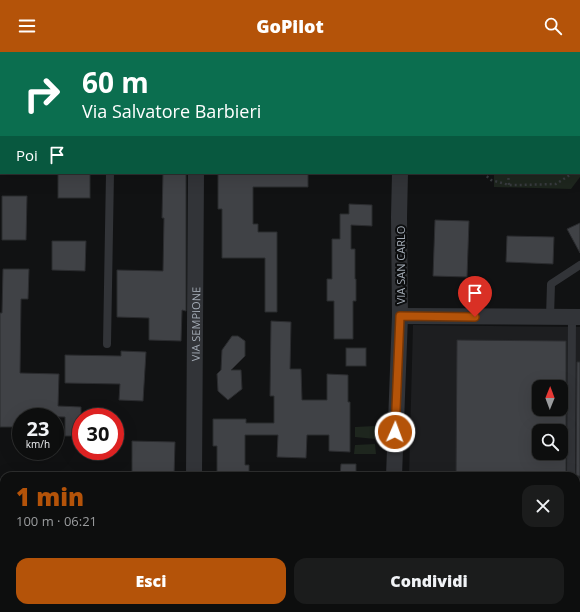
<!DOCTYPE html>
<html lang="it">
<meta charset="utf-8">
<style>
:root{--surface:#0d0e0e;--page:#1b1c1c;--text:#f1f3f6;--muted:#9a9c9e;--line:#2d2e2e;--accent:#b45309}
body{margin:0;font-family:"Open Sans",sans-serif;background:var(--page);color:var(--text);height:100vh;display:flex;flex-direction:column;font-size:15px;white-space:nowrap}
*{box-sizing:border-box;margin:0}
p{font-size:13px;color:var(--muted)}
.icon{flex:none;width:22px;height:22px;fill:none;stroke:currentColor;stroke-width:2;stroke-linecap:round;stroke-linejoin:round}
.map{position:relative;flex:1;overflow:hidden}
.drawer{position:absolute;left:0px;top:420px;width:580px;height:140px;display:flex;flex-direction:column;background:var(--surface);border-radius:12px 12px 0 0;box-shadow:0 4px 16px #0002,0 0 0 1px var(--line)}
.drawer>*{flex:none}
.hud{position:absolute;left:0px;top:0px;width:580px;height:122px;box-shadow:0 4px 16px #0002,0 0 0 1px var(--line);background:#0b6e4f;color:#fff;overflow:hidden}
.needle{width:26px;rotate:1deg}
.buttons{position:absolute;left:532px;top:328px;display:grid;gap:8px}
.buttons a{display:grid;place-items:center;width:36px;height:36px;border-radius:8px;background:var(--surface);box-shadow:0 4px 16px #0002,0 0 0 1px var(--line);font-size:20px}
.speed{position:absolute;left:12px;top:356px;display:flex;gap:8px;font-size:20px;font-weight:700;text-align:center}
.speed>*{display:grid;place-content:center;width:52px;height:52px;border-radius:50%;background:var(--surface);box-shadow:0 4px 16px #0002,0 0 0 1px var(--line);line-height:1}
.speed small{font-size:10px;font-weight:400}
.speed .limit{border:6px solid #d22;background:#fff;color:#111}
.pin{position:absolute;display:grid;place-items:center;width:34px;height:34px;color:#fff;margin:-41px -17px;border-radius:50% 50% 50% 0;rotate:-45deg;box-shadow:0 0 4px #0007}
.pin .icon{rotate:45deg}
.me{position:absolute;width:44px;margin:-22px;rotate:2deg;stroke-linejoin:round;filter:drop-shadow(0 0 3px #0008)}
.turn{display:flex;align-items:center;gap:14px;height:84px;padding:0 16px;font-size:18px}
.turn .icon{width:52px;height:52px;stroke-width:2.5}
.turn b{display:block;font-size:28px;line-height:34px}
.then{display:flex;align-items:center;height:38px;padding:0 16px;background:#0003;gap:8px;font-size:15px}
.round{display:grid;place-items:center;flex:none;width:42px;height:42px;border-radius:12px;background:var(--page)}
.summary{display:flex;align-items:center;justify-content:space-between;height:68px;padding:0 16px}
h1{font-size:24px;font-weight:800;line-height:30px;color:var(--accent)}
.action{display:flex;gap:8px;margin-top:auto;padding:8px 16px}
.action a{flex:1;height:46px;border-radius:12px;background:var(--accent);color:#fff;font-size:16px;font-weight:800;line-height:46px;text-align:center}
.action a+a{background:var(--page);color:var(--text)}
header{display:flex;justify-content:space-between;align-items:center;height:52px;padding:0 16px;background:var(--accent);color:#fff;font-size:18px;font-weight:800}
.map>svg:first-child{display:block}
.built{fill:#1d1e20;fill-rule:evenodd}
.green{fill:#1e261e}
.building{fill:#404246;stroke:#2b2c2f;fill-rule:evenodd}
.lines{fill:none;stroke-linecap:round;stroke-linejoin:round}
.path{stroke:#383b3f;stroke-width:2.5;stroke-dasharray:2 3;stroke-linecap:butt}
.service{stroke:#323438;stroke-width:8}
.minor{stroke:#323438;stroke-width:16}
.route-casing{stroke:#753606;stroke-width:10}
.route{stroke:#b45309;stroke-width:7}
.labels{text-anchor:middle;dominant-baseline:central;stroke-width:4;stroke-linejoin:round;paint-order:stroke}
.street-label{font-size:11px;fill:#a2aab4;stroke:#0c0d0e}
</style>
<header><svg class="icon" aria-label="menu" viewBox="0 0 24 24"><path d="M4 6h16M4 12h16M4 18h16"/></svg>GoPilot<svg class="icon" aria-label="search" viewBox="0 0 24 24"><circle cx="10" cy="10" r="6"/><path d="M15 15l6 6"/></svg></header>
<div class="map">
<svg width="580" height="560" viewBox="0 0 580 560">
<rect width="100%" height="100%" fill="#111213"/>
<path class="built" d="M413,273L580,275V560H405V556H576V424H409ZM539,335H561V357H539ZM539,379H561V401H539Z"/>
<g class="green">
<path d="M416,0H580V125L571,137L494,135V121H579V1H416Z"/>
<path d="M375,374V387L355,385V375Z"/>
<path d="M375,392L376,402H354L355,393Z"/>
</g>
<g class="building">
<rect x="58" y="121" width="32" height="25"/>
<path d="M163,121H186V259L182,258L181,289L149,288V266L117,265V218L163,219L164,166H162Z"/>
<path d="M218,121H308V135H253V172H258V180H277V260H265V206H222V157H218Z"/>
<path d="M2,144H27L26,188H2Z"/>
<path d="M349,152L372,153V174L351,173V197H355V227H356V249H353V287H334V249H327V227H332V187H340V162H349Z"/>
<path d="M435,168L469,169L467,225L433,224Z"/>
<path d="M580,171V201L567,177Z"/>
<path d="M507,184L554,185L553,212L506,210Z"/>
<path d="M52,189H86L85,219L52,218Z"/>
<path d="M3,217H29L28,247H21L20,321L59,322L58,354L81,355V384H65V365L22,364L21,375H0V261H2Z"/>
<path d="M271,269L291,270L290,317H301L302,348H327V322L348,323V350H350V400L329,399V383H307L306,406L277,405L278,383H245V413H249V424H217V394H213V367H246V371H274V344H270Z"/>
<path d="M232,284H238L245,289V304L231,318H241L242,337L228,348L218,339L217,322L221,318L222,298Z"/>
<path d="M457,288L566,289V424H456ZM539,335H561V357H539ZM539,379H561V401H539Z"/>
<rect x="346" y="296" width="20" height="18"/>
<path d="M121,299L146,300L143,349L119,348L120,332L65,331V303L121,304Z"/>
<path d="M577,310H580V424H576Z"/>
<path d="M132,389L175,390L174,424H132Z"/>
<path d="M341,412H356V424H340Z"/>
</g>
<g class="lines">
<g class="path">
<path d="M579,51H580"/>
<path d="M579,116H580"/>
<path d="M483,121L491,128L509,133H518L556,132L573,121"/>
<path d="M508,121L509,133"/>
</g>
<g class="service">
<path d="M113,1V0"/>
<path d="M550,265L551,232L580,213"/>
<path d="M107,292L110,121"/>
<path d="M571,424L572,265"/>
<path d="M576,472H580"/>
<path d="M576,523L580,524"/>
<path d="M92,560V556"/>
<path d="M569,560V556"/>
</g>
<g class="minor">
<path d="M197,1V0"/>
<path d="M404,1V0"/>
<path d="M400,264L580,265"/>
<path id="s1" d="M194,424L196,121"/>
<path d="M394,424L400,264L399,165L400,121"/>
<path d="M0,456H4"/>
<path d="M193,560V556"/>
<path d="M388,560V556"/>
</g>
</g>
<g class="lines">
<g class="route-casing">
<path id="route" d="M395,380L400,264L475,265"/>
</g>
<use href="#route" class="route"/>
</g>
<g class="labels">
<g class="street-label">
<text transform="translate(400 213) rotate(-90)">VIA SAN CARLO</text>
<text stroke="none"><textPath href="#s1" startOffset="152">VIA SEMPIONE</textPath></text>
</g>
</g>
</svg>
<div class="buttons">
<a><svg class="needle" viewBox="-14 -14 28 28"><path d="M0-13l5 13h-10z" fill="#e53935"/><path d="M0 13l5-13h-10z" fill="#9a9c9e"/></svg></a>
<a><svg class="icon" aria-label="search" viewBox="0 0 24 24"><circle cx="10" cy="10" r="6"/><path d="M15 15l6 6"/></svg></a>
</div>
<div class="speed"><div>23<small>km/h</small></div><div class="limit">30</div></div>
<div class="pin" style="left:475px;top:265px;background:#d93025"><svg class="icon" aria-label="arrive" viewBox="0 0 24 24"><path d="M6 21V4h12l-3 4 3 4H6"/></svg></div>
<svg class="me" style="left:395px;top:380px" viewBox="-20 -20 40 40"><circle r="17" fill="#b45309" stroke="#fff" stroke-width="3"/><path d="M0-11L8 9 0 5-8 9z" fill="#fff"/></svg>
<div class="hud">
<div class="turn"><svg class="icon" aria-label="right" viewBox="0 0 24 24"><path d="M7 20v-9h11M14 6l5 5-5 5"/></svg><div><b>60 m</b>Via Salvatore Barbieri</div></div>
<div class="then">Poi<svg class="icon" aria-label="arrive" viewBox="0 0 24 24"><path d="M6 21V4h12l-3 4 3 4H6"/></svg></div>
</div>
<section class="drawer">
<div class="summary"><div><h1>1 min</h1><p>100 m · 06:21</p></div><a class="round"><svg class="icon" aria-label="close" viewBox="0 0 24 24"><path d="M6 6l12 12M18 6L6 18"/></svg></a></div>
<div class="action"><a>Esci</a><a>Condividi</a></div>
</section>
</div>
